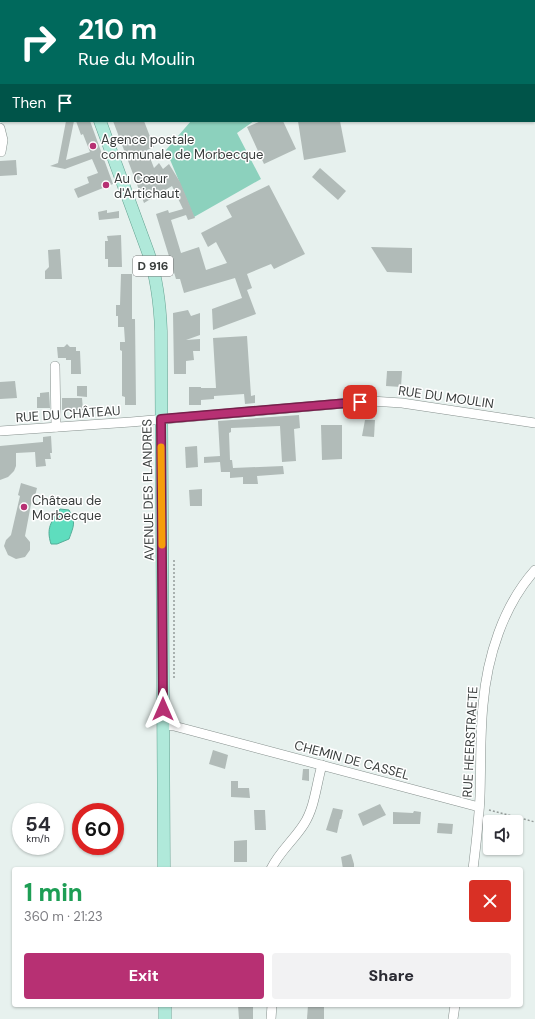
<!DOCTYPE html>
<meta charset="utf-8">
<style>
:root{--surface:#fff;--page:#f2f2f3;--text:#2b2b33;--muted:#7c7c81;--accent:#b73073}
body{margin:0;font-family:"DM Sans",sans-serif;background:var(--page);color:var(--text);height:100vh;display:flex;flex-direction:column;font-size:15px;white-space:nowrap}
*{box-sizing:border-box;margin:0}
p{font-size:13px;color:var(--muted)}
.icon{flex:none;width:22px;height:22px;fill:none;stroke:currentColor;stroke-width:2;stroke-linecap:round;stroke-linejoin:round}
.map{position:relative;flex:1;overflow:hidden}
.details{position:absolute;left:12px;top:867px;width:511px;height:140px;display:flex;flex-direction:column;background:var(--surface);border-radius:4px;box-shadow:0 1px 3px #0004}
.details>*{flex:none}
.banner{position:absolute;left:0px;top:0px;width:535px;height:122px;box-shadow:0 1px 3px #0004;background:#00695c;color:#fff;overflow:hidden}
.buttons{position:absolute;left:483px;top:815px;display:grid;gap:8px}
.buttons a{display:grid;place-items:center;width:40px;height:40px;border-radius:4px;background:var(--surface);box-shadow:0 1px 3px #0004;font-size:20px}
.speed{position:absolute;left:12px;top:803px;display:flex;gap:8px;font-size:20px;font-weight:700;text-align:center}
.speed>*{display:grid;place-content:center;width:52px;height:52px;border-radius:50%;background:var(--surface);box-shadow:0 1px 3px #0004;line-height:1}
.speed small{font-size:10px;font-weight:400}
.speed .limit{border:6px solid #d22;background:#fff;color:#111}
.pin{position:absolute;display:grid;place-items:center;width:34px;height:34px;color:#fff;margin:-17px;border-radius:8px;box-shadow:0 2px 6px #0006}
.me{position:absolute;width:44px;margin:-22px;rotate:0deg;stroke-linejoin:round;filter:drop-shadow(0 0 3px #0008)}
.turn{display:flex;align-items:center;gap:14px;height:84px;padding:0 12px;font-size:18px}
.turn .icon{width:52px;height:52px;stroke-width:2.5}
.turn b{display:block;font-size:28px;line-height:34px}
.then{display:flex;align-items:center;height:38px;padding:0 12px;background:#0003;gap:8px;font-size:15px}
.round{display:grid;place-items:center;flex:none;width:42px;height:42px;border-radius:4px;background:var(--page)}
.overview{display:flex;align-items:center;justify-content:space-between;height:68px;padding:0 12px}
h1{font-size:24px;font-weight:800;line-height:30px;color:#1e9e55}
.cta{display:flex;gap:8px;margin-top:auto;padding:8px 12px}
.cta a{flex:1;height:46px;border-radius:4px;background:var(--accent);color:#fff;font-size:16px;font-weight:800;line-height:46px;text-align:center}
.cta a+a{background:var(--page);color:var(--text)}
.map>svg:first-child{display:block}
.green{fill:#8cd1bd}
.water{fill:#5eddbe;stroke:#53ad97}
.building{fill:#b1bbb8}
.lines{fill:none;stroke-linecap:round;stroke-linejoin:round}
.minor-casing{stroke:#86908d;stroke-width:10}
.major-casing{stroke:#65a392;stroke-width:13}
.path{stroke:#959c9a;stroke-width:1.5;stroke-dasharray:2 2;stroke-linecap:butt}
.minor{stroke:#fff;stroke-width:9}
.major{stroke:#b0e9da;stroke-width:12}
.route-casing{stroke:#771f4b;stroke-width:10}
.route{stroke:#b73073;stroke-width:7}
.slow{stroke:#f59e0b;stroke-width:7}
.poi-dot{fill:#b73073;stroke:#fff;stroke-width:1.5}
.labels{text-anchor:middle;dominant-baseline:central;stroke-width:3;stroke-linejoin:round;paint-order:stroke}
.shield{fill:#fff;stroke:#747776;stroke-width:1}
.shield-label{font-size:12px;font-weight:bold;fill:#393d3c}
.poi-label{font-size:13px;fill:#393d3c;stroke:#fff;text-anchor:start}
.street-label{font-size:13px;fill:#393d3c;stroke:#fff}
</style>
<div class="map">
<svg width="535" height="1019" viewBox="0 0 535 1019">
<rect width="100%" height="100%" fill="#e7f1ee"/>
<g class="green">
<path d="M183,0H535V18L534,1Z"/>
<path d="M191,121H254L237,133L261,179L194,217L166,150Z"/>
</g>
<path class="water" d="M60,509L69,510C76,523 74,525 69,539L57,544H51C46,528 51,522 60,509Z"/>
<g class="building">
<path d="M66,121H74L66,160L90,152L83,134L81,135L76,121H90L113,184L78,198L74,189L89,183L87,177L98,173L92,159L65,169L50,166L58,163Z"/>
<path d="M113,121H144L154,147L147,150L154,168L159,163L163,169L169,164L180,182L195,218L188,220L186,215L171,220L181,253L199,247L206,270L227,263L216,242L208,247L201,233L232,217L226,206L269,185L305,254L274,269L271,264L247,274L252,288L247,290L256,314L213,330L212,309L242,298L235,278L184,293L180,279H176L156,214L168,210L169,213L183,209L172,186L144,203Z"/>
<path d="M261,121H283L296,149L264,164L247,127Z"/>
<path d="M298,121H340L346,152L304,160Z"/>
<path d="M16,160L17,175L0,176V161Z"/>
<path d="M320,168L346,191L338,200L312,177Z"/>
<path d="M107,210V213L119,211V218L99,220L98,212Z"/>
<path d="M121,235L122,267H108V259H105V241H108L107,236Z"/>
<path d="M371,247L412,248V273L387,272Z"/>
<path d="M60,249L62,279H45V271L49,267L48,250Z"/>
<path d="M121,274H132V319H135L136,405H125V397L122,396V351L120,350V342H125L124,327H118V316H116V305H120Z"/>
<path d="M188,310L191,316L200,313V335L186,340L200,339V351H193L194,360L186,361V374H174L173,313Z"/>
<path d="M247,336L251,396L255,395V403L245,404L244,394L214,396V399L201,400V405H189V387H201V388H216L213,338Z"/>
<path d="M67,344L70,347H76V351H80L81,374H71V360H66V358H58L57,347H64Z"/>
<path d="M387,371H402L401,387L386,386Z"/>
<path d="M15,381L17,398L0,399V382Z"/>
<path d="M77,386H87V397L77,396Z"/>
<path d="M49,392L50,408H37V397H40V393Z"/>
<path d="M62,398H82L83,410H62Z"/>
<path d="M299,415L300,428L294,429L296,461L282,462L280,426L231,428V432L229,433L230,460H232L233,468L283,466L284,474L257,476L258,484H243V477L230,478V472H221L220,462L204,463V457L220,456L218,421Z"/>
<path d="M365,420H375L374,437L362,436Z"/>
<path d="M321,425H342V459L322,460Z"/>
<path d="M51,436L52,453H50L51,459H45L46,466L36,467L35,452L16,453V466L14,471L8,477L0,480V446L43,442V437Z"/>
<path d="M197,446L198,467L186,468L185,447Z"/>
<path d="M21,483L37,488L34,500L32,499L25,536L30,542V550L25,557L16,559L8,555L4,546L6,540L11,535L20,496L18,495Z"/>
<path d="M202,489V506H190L189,490Z"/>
<path d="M213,750L228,755L225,769L209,764Z"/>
<path d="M303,769H309V781L302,780Z"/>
<path d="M231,781H238V788H249L250,798L231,797Z"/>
<path d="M380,804L386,815L363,826L358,814Z"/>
<path d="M333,808L343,810L341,819H340L337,833L326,830Z"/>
<path d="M254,810H265L266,830H255Z"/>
<path d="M414,811L421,812L420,824H393V812L413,813Z"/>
<path d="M438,823L453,824L452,834L437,833Z"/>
<path d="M247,840V862H234V841Z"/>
<path d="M351,854L354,864V869H343L341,857Z"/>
<path d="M238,1005H253V1019H239Z"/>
<path d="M308,1005H324V1019H307Z"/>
</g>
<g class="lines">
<g class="minor-casing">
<g id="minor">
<path d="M177,0L178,1"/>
<path d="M0,81L1,80"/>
<path d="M0,128L3,140L1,152"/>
<path d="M55,366L56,427"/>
<path d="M0,431L131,422L371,401L402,403L535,423"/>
<path d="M163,725L174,726L479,807"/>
<path d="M271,869C279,852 294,840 304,824C315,807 316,785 322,765"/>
<path d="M473,869C476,845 479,820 480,796C481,766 480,735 483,705C487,657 503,606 535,570"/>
<path d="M271,1019L272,1005"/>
<path d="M453,1019L455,1005"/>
</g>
</g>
<g class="major-casing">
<g id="major">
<path d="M88,0V1"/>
<path d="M100,121L148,252C157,278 160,304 161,331L164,869"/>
<path d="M165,1005V1019"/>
</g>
</g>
<g class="path">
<path d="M534,22H535"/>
<path d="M174,560V680"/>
<path d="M489,810L535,822"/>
</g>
<use href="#minor" class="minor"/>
<use href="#major" class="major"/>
</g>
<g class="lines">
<g class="route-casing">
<path id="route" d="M163,709L161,419L360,402"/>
</g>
<use href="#route" class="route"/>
<path class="slow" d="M161,447L162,545"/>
</g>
<g class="poi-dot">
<circle cx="93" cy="146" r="4"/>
<circle cx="106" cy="185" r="4"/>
<circle cx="24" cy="507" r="4"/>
</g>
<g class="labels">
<rect class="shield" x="133" y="256" width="40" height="20" rx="3"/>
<g class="shield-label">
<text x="153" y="266">D 916</text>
</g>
<g class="poi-label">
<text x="101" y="139">Agence postale<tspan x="101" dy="15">communale de Morbecque</tspan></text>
<text x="114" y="178">Au Cœur<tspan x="114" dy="15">d'Artichaut</tspan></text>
<text x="32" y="500">Château de<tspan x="32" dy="15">Morbecque</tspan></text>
</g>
<g class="street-label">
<text transform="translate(446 397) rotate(8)">RUE DU MOULIN</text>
<text transform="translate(68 414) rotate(-4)">RUE DU CHÂTEAU</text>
<text transform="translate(148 490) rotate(-91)">AVENUE DES FLANDRES</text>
<text transform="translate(470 742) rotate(-87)">RUE HEERSTRAETE</text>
<text transform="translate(352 760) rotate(15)">CHEMIN DE CASSEL</text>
</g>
</g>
</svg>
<div class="buttons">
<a><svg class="icon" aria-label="sound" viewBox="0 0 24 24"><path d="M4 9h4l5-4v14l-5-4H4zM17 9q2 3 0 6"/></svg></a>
</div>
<div class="speed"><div>54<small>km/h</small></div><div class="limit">60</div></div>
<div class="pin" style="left:360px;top:402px;background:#d93025"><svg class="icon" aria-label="arrive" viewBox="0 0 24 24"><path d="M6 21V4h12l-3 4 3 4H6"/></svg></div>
<svg class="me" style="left:163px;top:709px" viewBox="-20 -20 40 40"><path d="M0-17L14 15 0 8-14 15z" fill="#b73073" stroke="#fff" stroke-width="4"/></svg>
<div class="banner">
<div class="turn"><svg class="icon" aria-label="right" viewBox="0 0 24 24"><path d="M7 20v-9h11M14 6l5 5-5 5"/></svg><div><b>210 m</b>Rue du Moulin</div></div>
<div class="then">Then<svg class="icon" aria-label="arrive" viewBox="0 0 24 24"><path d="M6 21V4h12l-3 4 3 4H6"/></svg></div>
</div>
<section class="details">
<div class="overview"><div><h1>1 min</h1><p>360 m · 21:23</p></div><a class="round" style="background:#d93025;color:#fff"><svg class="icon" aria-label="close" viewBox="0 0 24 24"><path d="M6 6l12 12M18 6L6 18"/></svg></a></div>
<div class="cta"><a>Exit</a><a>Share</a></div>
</section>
</div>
